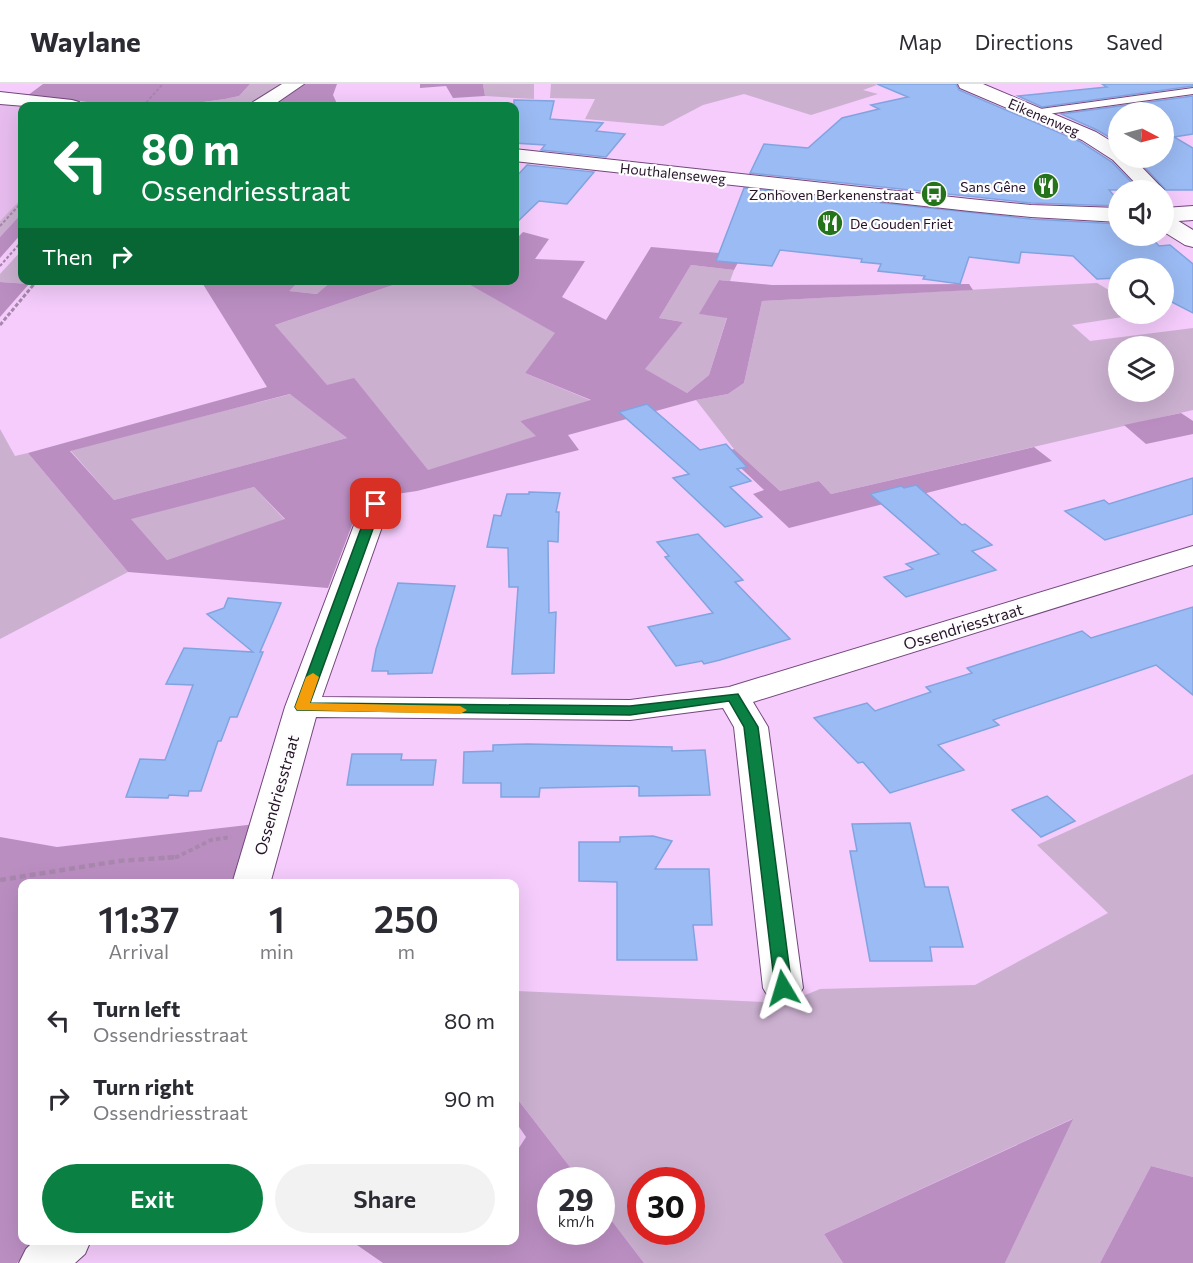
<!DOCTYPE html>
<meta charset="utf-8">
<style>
:root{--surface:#fff;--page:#f2f2f3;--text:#2b2b33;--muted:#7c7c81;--line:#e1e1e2;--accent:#0b8043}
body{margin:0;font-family:Commissioner,sans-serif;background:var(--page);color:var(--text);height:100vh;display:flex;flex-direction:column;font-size:22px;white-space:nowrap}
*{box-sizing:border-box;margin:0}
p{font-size:20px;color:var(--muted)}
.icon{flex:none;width:33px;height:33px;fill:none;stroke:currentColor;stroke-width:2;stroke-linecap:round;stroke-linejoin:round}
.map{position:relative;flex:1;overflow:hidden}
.panel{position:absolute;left:18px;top:795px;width:501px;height:366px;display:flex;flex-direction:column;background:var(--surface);border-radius:12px;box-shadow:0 6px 24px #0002}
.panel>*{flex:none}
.hud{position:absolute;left:18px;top:18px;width:501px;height:183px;border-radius:12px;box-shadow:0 6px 24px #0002;background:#0b8043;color:#fff;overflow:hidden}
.needle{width:39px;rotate:96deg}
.controls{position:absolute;left:1108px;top:18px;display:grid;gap:12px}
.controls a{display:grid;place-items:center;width:66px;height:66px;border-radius:50%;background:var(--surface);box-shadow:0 6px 24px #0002;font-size:30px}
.speed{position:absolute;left:537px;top:1083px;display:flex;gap:12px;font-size:30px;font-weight:700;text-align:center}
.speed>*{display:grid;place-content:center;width:78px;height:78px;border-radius:50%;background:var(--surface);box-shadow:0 6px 24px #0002;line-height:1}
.speed small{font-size:15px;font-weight:400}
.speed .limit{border:9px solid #d22;background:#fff;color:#111}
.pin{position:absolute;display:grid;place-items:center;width:51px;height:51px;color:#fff;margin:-26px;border-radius:12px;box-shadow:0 3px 9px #0006}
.me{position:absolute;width:66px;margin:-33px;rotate:353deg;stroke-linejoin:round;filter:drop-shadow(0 0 4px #0008)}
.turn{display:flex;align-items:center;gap:21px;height:126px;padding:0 24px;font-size:27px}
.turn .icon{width:78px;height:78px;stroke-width:2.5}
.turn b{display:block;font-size:42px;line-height:51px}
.then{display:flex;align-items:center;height:57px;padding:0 24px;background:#0003;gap:12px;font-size:22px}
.eta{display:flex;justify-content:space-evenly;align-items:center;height:102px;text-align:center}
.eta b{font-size:36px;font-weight:600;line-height:42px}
.action{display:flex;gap:12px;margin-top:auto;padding:12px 24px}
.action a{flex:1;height:69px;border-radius:36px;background:var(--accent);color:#fff;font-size:24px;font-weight:600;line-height:69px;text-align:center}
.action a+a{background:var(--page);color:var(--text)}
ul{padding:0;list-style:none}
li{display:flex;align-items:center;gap:18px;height:78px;padding:0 24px}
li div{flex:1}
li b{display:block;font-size:22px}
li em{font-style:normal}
header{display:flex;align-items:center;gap:36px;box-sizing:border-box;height:84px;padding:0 30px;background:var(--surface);border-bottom:2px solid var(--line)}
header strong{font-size:28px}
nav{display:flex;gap:33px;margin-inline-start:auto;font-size:21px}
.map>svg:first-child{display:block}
.built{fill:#e8bcef}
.green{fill:#cbb0d0;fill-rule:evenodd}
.forest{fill:#bb8ec2;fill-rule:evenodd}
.building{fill:#9bbbf4;stroke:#81a3e0;stroke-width:1.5}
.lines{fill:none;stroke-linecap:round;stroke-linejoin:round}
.service-casing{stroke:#74477c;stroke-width:2}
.minor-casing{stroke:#74477c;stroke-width:2}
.tertiary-casing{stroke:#74477c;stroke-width:2}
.path-far3{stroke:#a887ad;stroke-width:2;stroke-dasharray:3 2;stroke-linecap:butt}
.path-far2{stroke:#a887ad;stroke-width:3;stroke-dasharray:4 2;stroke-linecap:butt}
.path-far1{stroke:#a887ad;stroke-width:4;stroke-dasharray:4.5 3;stroke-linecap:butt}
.path{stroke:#a887ad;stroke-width:4.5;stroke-dasharray:6 4;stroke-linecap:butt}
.service{fill:#fff;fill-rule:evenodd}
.minor{fill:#fff;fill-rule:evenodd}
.tertiary{fill:#fff;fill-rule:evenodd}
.route{fill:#0b8043;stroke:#07532c;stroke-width:1.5}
.slow{fill:#f59e0b}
.labels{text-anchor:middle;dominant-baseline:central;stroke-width:4.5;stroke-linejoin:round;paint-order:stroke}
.far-street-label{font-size:14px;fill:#261329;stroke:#fdfdfd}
.far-poi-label{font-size:14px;fill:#261329;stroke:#fdfdfd;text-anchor:end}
.street-label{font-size:16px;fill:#261329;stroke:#fdfdfd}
</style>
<header>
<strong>Waylane</strong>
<nav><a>Map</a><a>Directions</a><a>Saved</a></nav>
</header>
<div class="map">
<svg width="1193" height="1179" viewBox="0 0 1193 1179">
<rect width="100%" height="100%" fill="#f5ccfc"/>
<path class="built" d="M0,19L26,22H22V114L0,137Z"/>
<g class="green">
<path d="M250,0H283L250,22H154L159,19H196L225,15L239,12Z"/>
<path d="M483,0H534V15L485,12Z"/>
<path d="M551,0H875L877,1L863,6L878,10L811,31L744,10L703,21L663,42L585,35L595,15L550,14Z"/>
<path d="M22,114V129L0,153V137Z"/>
<path d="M22,166V196L32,197L29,200L0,198V190Z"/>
<path d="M691,181L734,186L730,197L719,196L700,230L727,233L709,291L687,309L644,285L683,238L659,234Z"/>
<path d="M299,197H332L318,210L288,207Z"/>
<path d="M405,197H463L556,249L525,289L592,317L520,337L537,352L427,387L354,295L327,302L275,241Z"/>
<path d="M1097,199L1119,212V230H1142L1072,241L1090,257L1193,244V326L831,410L819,397L780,407L734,365L696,316L728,310L744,299L762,217ZM1119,262H1164V308H1119Z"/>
<path d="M291,310L347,354L114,416L70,366Z"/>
<path d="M0,345L15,372L28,369L128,488L0,555Z"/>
<path d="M254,403L285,436L167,476L130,434Z"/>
<path d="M1193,690V1093L1151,1082L1100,1179H1005L1072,1035L824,1150L843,1179H644L602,1124V1096H580L515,1012L514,913L517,907L786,919L820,905L975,901L1108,829L1037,761ZM640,1096H692V1148H640Z"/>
</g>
<g class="forest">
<path d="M43,0H250L239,12L225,15L196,19H159L154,22H128L27,12Z"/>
<path d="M305,0H337L333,11L338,22H272Z"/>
<path d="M420,0H483L485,12L453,14L446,2L420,4Z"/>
<path d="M22,129V149L0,174V153Z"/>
<path d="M523,148L549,155L535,175L585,177L562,213L606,236L651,163L742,171L734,186L691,181L659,234L683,238L645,285L687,309L709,291L727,234L699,230L719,196L772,201L969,200L973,206L762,217L744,299L728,310L696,316L568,351L579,366L417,407L362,415L328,504L128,488L28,369L267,303L201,197H299L289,207L317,210L332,197H405L275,241L327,301L354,294L428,386L536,352L520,337L591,316L525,289L555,249L463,197L514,196L515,156ZM290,310L347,354L114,416L70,367ZM254,403L285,435L167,476L131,435Z"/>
<path d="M0,198L29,200L0,233Z"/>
<path d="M1181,329L1193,337V350L1146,360L1124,341Z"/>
<path d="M1034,363L1052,377L789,444L753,410L764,406L724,368L734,365L780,407L819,397L831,410Z"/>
<path d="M256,740L237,799L22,800V1156L39,1157L17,1179H0V753L57,763Z"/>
<path d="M515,1012L580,1096H550V1148H602V1124L644,1179H383L357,1161L359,1156H514L515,1070L526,1053L515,1037Z"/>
<path d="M1073,1035L1005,1179H843L824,1150Z"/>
<path d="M1151,1082L1193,1093V1179H1100Z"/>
</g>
<g class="building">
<path d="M877,0H956L959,6L1081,58L1112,78L1139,106H1109L1119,117V122L1031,119L750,89L764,60L808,64L842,34L879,25L871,21L908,13Z"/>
<path d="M1102,0H1193V2L1042,23L1018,12L1107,3Z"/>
<path d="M1193,12V50L1174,53L1193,64V106H1166L1136,74H1164V28H1119V59L1097,46L1061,30Z"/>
<path d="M514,16L554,17L550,35L603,39L596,47L625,50L606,73L541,66L545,61L514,59Z"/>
<path d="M527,81L594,88L567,120L539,117L514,141V95Z"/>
<path d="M744,104L1031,135L1119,140V152H1150L1159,162L1170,161L1193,180V229L1164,214V184H1119V194L1097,195L1073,172L1021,168L1019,179L969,173L960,200L923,195L925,192L878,187L881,180L861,178L862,175L780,166L772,182L716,177Z"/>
<path d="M647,320L700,366L726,360L747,383L737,385L751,397L730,403L762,433L725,443L673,394L689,390L619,328Z"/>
<path d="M1193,394V430L1105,456L1065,427L1104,416L1109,420Z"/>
<path d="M916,401L962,441L965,440L992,461L972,467L996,486L906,513L884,493L913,485L906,480L939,470L870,410L901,402L904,404Z"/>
<path d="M529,408L560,409L556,428H559L558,458L548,457L549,529L556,528L554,589L512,590L518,503H509L508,464L487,463L494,431L501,432L507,410H529Z"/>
<path d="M698,450L743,496L735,498L790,555L720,576L704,580L702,577L676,582L648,543L713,529L665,473L669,472L657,458Z"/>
<path d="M398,499L455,502L432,589L388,590V587H372L376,565Z"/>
<path d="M228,514L281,519L260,568H263L237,633H230L221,657H218L201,707H189L188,712L169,711L168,714L126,713L140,675L165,676L193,601L166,600L184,564L253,568L207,530L224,524Z"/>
<path d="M1193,523V611L1156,581L993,636L999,641L938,661L964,686L890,709L863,678L858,679L814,634L867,619L875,627L931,608L926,603L972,589L967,584L1082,547L1091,554Z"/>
<path d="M528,660L672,663V667L705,666L710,711L639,712V703L636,702L540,704L539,713H501V699H463L464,668L493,667V661Z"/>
<path d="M352,670H402L401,676H436L433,701H347Z"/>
<path d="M1047,712L1075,737L1041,753L1012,726Z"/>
<path d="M910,739L925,803H948L963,863H930L932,877H870L850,767H857L852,740Z"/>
<path d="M653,752L672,757L655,785H709L712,841H693L697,876H617V798L579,797V758H620V753Z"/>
</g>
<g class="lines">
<g class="service-casing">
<path id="service" d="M1193,4V10L1033,32L1028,29L1033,26Z"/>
</g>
<g class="minor-casing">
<g id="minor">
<path d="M282,0H304L272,22H251L253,18Z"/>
<path d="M958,0H983L1096,48L1119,62V74H1133L1164,106H1142L1113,76L1082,56L960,4Z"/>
<path d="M1164,131L1172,133L1193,146V163L1185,161L1164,148Z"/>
<path d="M376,411L386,414L390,420L322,613L630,616L729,603L1193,462V481L753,618L768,643L803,904L797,914L783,919L769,914L763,904L734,643L723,624L630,636L316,633L270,800H232L285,623L362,420L366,414Z"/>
<path d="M35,1156H91L85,1170L75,1179H19L26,1165Z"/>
</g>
</g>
<g class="tertiary-casing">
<g id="tertiary">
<path d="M0,8L72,16L79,18L82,22H25L0,20Z"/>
<path d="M514,65L970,115L1031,121L1119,124V138L1031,133L970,127L514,77Z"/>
<path d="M1193,122V136L1164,138V124Z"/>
</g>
</g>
<g class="path-far3">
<path d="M143,22L163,0"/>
<path d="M0,142L22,118"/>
<path d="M0,182L22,157"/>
<path d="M34,201L38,196"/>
</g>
<path class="path-far2" d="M0,241L35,199"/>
<path class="path-far1" d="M160,774L177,773L211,756L231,753"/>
<path class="path" d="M0,796L119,777L178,773"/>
<use href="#service" class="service"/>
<use href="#minor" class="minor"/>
<use href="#tertiary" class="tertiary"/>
</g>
<path class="route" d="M376,416L382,420L310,619L630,622L738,610L758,643L792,904L789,909H777L775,904L744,643L729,617L630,631L297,626L295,623L370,420Z"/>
<path class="slow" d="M313,589L319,593L310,619L460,622L467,626L460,630L297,626L295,623L306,593Z"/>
<defs>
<g id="restaurant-disc" transform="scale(1.35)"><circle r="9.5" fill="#25741c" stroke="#fdfdfd"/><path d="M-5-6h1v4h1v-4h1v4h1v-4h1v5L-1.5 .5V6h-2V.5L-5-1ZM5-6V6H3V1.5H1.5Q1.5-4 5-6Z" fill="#fff"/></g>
<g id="bus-disc" transform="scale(1.35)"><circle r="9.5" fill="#25741c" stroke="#fdfdfd"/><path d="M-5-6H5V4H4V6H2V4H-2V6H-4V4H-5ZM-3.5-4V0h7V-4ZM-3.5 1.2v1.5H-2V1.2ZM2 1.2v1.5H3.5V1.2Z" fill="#fff"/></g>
</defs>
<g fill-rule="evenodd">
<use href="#restaurant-disc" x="1046" y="102"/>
<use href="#bus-disc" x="934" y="110"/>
<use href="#restaurant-disc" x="830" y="139"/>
</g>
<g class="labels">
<g class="far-street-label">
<text transform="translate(1044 33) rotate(23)">Eikenenweg</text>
<text transform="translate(673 89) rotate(6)">Houthalenseweg</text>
</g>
<g class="far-poi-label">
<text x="1026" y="102">Sans Gêne</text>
<text x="914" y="110">Zonhoven Berkenenstraat</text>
<text x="850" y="139" text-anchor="start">De Gouden Friet</text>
</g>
<g class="street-label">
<text transform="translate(963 542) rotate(-17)">Ossendriesstraat</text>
<text transform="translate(276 711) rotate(-74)">Ossendriesstraat</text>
</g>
</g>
</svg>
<div class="controls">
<a><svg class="needle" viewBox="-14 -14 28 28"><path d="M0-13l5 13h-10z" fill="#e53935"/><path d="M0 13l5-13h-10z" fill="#7c7c81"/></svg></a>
<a><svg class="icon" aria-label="sound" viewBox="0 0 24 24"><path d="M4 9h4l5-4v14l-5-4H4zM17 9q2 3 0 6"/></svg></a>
<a><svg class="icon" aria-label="search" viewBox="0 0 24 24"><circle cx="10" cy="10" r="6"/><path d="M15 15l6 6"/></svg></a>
<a><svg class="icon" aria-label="layers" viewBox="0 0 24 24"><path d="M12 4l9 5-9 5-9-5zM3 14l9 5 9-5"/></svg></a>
</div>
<div class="speed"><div>29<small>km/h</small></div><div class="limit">30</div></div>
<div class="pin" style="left:376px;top:420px;background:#d93025"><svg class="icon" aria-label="arrive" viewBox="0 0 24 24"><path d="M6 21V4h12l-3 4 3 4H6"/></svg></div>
<svg class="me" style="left:783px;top:904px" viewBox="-20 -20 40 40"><path d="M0-17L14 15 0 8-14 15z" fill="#0b8043" stroke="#fff" stroke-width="4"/></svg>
<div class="hud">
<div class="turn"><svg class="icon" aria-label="left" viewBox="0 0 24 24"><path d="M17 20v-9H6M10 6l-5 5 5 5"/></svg><div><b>80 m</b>Ossendriesstraat</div></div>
<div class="then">Then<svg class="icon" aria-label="right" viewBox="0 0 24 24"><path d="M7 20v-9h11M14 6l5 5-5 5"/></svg></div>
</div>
<section class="panel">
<div class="eta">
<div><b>11:37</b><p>Arrival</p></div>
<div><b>1</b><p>min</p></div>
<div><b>250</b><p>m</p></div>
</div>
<ul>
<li><svg class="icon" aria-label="left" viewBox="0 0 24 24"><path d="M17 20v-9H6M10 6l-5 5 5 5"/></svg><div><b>Turn left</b><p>Ossendriesstraat</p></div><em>80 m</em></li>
<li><svg class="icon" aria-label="right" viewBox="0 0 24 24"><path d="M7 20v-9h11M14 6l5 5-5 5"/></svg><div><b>Turn right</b><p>Ossendriesstraat</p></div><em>90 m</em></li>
</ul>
<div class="action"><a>Exit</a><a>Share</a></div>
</section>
</div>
